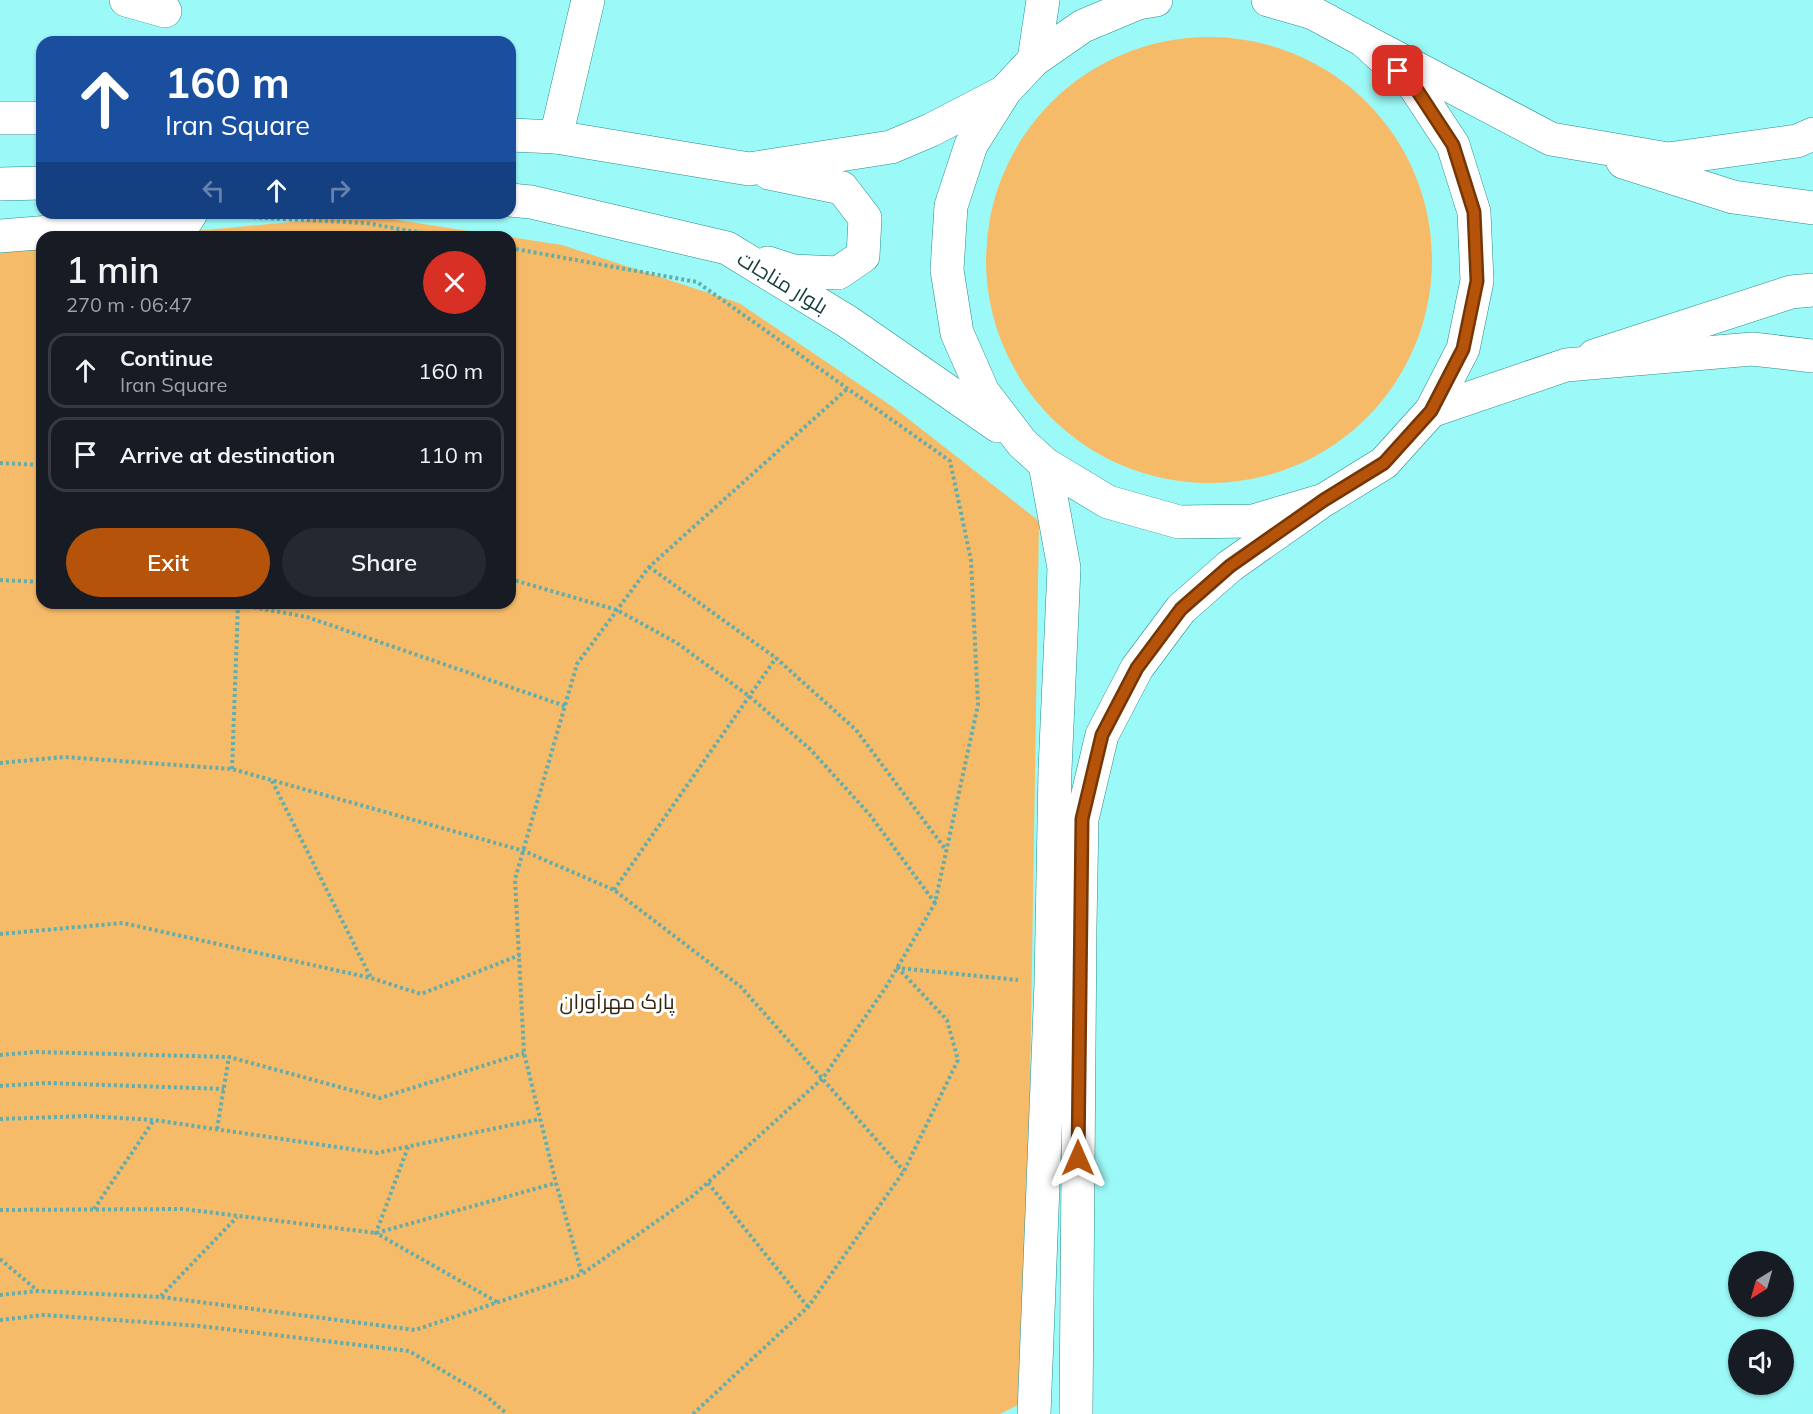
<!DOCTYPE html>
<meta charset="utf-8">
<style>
:root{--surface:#171b24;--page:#242831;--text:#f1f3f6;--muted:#9ea1a6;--line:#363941;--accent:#b45309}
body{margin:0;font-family:Mulish,Cairo,sans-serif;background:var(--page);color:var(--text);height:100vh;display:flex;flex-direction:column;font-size:22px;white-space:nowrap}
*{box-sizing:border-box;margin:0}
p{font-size:20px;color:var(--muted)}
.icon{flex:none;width:33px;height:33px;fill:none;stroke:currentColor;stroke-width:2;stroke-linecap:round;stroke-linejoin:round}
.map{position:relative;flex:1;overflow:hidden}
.drawer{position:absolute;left:36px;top:231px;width:480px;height:378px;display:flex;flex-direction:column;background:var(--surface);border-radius:18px;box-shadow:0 2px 4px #0004}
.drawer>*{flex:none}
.hud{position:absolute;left:36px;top:36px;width:480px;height:183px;border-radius:18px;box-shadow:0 2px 4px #0004;background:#1a4fa0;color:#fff;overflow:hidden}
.needle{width:39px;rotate:217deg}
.buttons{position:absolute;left:1728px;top:1251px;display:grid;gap:12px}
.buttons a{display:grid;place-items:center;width:66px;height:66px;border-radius:50%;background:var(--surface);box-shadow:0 2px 4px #0004;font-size:30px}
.pin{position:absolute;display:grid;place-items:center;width:51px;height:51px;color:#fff;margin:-26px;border-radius:12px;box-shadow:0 3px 9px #0006}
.me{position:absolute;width:66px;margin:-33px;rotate:0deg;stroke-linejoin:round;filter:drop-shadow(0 0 4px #0008)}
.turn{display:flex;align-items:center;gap:21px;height:126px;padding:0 30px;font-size:27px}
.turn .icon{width:78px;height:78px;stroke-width:2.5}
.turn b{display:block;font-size:42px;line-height:51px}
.lanes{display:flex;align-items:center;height:57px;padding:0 30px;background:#0003;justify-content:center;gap:30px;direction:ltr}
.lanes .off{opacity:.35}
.round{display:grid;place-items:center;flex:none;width:63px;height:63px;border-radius:32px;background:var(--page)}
.overview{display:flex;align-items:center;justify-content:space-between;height:102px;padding:0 30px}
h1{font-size:36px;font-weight:600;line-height:45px}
.button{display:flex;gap:12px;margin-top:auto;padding:12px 30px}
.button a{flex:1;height:69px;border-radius:36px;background:var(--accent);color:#fff;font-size:24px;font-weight:600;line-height:69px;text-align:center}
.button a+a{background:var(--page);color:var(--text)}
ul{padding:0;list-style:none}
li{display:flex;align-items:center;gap:18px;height:75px;margin:0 12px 9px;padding:0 18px;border:3px solid var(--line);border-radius:18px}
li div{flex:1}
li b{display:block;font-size:22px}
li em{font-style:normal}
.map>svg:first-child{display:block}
.green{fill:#f6bb69}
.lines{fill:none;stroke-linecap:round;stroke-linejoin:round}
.minor-casing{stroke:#278d8c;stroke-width:34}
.major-casing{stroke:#278d8c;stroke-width:34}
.highway-casing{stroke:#278d8c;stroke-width:34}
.path{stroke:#64adab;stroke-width:4;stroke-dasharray:3 3;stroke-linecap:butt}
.minor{stroke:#fff;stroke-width:33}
.major{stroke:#fff;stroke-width:33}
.highway{stroke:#fff;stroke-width:33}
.route-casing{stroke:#753606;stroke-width:15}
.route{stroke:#b45309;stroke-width:10}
.labels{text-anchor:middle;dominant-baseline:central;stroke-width:6;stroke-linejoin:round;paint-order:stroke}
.street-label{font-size:21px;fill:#153e3d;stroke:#fff}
.park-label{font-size:21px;fill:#352612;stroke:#fff}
</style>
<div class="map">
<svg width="1813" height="1414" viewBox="0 0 1813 1414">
<rect width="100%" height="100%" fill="#9bf9f7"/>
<g class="green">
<circle cx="1209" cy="260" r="223"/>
<path d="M364,215L508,237H131Z"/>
<path d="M510,237L562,245L739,303L893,407L1039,521L1025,1401L1000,1414H0V250L42,246V603H510Z"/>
</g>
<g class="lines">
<g class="minor-casing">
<g id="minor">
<path d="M126,0L165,11"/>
<path d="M1034,60L1043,0"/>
<path d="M556,137L588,0"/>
<path d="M0,236L186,221L191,213"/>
<path d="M1034,1414L1051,983L1055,770L1064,568L1045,464"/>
<path d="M1076,1414L1080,925L1082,819L1102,735L1137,668L1181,609L1230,566L1318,504"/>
</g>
</g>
<g class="major-casing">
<g id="major">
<path d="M1156,0L1138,3L1083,26L1034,60L1005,91L971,145L951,206L947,270L957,333L983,392L1022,443L1045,464L1108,502L1179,522L1253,521L1324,500L1384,463L1431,411L1463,349L1477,281L1474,212L1453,145L1415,87L1363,40L1313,13L1268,0"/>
<path d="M0,118H42"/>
<path d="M510,135L556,137L749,169L891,147L931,130L1004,92"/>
<path d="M1623,162L1733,197L1813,208"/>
<path d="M0,184L42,183"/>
<path d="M510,200L531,202L727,248L848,322L998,426"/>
<path d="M768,263L793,271L838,273L863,256L865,218L842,188L769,173"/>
<path d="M1594,356L1791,292L1813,290"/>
</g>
</g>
<g class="highway-casing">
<g id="highway">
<path d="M1363,40L1551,139L1668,159L1797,141L1813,134"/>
<path d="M1431,411L1566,365L1752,349L1813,356"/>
</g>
</g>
<g class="path">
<path d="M223,216L365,223L446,237"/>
<path d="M510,248L697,282L950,461L971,560L978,705L935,903L886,987L823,1078L694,1195L582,1274L556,1183L524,1053L515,879L577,664L649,567L847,389"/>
<path d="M0,463L42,465"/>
<path d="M649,567L776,658L856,730L946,850"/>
<path d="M510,579L617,610L677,643L749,696L810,749L870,815L935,903"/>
<path d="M0,580L42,582"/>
<path d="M230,603L307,617L565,706"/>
<path d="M0,763L64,757L232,769L524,851L614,890L741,987L904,1171"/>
<path d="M232,769L238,605"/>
<path d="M272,781L371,978"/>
<path d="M614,890L776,658"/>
<path d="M0,934L123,923L371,978L421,994L520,955"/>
<path d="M0,1055L36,1052L229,1057L380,1098L524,1053"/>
<path d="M0,1086L47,1083L224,1089"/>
<path d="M0,1119L87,1116L154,1120L377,1153L540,1119"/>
<path d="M217,1129L229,1057"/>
<path d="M408,1147L376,1233L497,1302"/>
<path d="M708,1183L808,1307"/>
<path d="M94,1209L154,1120"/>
<path d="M0,1210L183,1209L376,1233L556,1183"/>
<path d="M0,1259L38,1291"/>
<path d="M0,1295L38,1291L161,1297L415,1330L582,1274"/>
<path d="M161,1296L237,1217"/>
<path d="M0,1320L44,1315L200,1326L409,1351L486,1396L507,1414"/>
<path d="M693,1414L808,1307L904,1171L958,1060L947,1020L898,968L1018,980"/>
</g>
<use href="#minor" class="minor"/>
<use href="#major" class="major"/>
<use href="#highway" class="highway"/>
</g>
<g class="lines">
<g class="route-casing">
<path id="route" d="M1078,1158L1082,819L1102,735L1137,668L1181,609L1230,566L1324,500L1384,463L1431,411L1463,349L1477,281L1474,212L1453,145L1415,87L1398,71"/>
</g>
<use href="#route" class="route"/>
</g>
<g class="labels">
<g class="street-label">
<text transform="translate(783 282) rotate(31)">بلوار مناجات</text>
</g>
<g class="park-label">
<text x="617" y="1001">پارک مهرآوران</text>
</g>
</g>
</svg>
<div class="buttons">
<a><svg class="needle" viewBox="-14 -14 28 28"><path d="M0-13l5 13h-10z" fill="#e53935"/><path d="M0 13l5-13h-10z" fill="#9ea1a6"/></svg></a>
<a><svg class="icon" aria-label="sound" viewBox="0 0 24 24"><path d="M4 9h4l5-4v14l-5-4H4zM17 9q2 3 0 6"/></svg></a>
</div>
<div class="pin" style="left:1398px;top:71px;background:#d93025"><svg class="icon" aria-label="arrive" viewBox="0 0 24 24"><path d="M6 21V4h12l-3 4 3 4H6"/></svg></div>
<svg class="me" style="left:1078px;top:1158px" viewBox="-20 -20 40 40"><path d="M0-17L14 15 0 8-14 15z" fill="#b45309" stroke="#fff" stroke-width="4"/></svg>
<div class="hud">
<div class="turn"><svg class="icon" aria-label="ahead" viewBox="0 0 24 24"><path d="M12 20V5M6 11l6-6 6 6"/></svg><div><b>160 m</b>Iran Square</div></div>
<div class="lanes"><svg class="icon off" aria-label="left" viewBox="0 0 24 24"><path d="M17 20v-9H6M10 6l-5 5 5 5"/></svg><svg class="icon" aria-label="ahead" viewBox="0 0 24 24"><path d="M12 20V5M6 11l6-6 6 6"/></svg><svg class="icon off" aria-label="right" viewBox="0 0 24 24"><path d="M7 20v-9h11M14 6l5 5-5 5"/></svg></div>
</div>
<section class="drawer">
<div class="overview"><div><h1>1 min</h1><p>270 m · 06:47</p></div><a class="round" style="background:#d93025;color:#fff"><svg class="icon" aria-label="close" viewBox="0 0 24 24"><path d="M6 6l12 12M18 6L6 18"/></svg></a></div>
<ul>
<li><svg class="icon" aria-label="ahead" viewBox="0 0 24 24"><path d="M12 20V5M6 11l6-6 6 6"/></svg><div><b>Continue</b><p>Iran Square</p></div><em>160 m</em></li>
<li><svg class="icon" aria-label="arrive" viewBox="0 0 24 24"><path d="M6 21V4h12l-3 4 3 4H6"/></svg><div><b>Arrive at destination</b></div><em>110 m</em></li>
</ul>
<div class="button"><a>Exit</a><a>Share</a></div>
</section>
</div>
